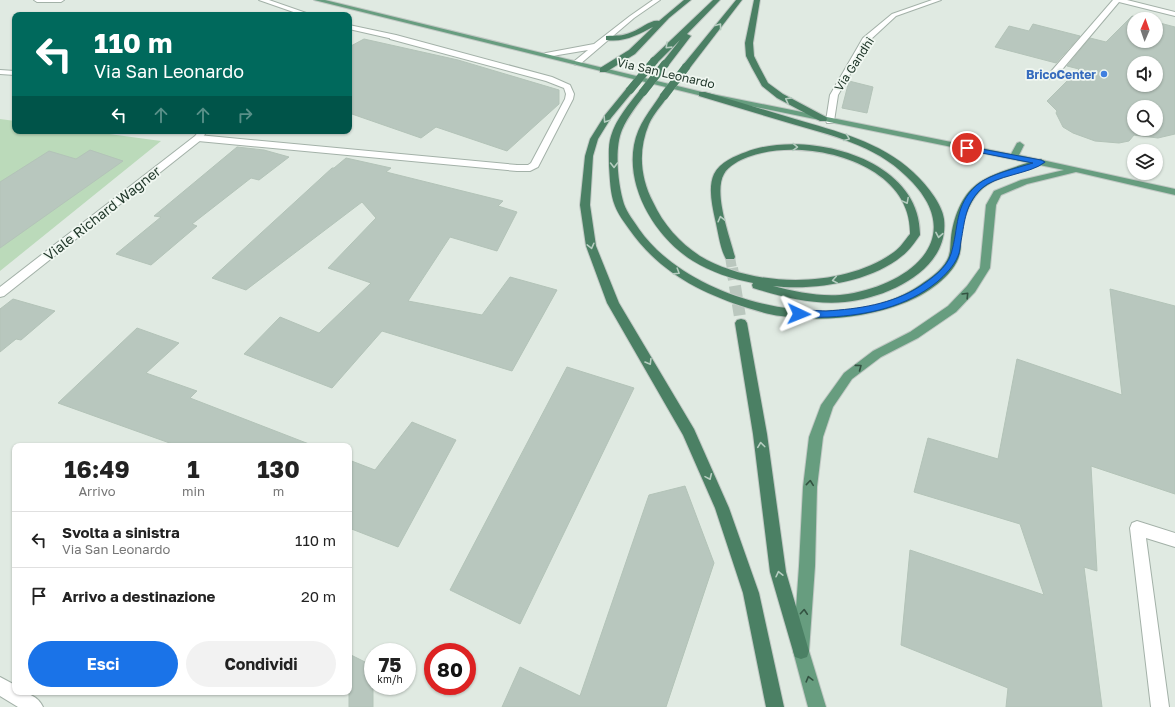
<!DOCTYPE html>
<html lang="it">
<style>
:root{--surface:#fff;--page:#f2f2f2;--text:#222;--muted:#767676;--line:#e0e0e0;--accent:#1a73e8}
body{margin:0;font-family:"Golos Text",sans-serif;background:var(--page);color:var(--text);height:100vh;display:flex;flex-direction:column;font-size:15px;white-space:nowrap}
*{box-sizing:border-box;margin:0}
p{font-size:13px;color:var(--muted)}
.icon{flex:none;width:22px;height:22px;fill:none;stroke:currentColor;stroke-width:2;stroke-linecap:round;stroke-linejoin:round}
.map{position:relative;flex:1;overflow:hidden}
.details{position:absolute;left:12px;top:443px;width:340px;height:252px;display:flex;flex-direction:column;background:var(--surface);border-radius:8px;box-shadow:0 1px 3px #0004}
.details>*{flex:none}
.guide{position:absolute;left:12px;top:12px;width:340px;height:122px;border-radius:8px;box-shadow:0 1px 3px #0004;background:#00695c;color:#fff;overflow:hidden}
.needle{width:26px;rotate:2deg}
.fabs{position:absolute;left:1127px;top:12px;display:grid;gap:8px}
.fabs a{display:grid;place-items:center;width:36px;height:36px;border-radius:50%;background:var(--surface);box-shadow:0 1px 3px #0004;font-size:20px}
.speed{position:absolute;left:364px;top:643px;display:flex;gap:8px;font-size:20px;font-weight:700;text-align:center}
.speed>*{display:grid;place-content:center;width:52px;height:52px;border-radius:50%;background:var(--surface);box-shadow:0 1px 3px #0004;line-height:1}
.speed small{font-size:10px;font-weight:400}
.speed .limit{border:6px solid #d22;background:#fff;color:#111}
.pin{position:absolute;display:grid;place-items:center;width:34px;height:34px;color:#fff;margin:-17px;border:2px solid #fff;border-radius:50%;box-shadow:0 1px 4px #0007}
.me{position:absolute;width:44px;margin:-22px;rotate:92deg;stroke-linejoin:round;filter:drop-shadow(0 0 3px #0008)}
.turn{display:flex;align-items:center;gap:14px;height:84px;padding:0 16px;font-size:18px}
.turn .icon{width:52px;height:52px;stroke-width:2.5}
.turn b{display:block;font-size:28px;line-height:34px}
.lanes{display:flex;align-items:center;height:38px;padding:0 16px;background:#0003;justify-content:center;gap:20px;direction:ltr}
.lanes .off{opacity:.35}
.eta{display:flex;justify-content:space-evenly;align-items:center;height:68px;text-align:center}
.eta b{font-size:24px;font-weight:700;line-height:28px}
.action{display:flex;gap:8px;margin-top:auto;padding:8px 16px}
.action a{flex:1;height:46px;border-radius:24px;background:var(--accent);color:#fff;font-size:16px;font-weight:700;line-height:46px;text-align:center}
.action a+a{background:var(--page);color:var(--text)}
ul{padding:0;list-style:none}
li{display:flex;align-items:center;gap:12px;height:56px;padding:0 16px;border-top:1px solid var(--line)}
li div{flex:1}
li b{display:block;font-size:15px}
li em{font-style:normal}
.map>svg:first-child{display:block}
.green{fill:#bbdaba}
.building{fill:#b8c7be;stroke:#b3c3b8;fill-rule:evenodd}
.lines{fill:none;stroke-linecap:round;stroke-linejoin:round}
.trunk-tunnel-far1{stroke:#bac7be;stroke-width:10;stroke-dasharray:10 4.5;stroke-linecap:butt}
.trunk-tunnel{stroke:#bac7be;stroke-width:12;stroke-dasharray:12 6;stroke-linecap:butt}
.service-casing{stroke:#a3b1a8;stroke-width:2}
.minor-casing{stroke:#a3b1a8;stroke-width:2}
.tertiary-casing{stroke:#a3b1a8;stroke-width:2}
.primary-casing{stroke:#c1c8c4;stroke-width:2}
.trunk-casing{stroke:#c1c8c4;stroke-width:2}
.service{fill:#fff;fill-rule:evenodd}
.minor{fill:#fff;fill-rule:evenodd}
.tertiary{fill:#fff;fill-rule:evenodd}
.primary{fill:#679d7f;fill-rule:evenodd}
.trunk{fill:#4b8064;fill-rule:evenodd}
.trunk-bridge-casing{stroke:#c1c8c4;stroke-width:8;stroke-linecap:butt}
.trunk-bridge{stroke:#4b8064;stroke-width:8}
.oneway{stroke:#b6cdc0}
.oneway2{stroke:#335241}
.route{fill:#1a73e8;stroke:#114b97}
.shop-dot{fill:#3f7fe0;stroke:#f0f7f1;stroke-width:1.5}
.labels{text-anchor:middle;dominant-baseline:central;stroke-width:3.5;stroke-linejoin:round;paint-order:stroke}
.far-street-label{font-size:12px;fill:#22392c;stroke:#f0f7f1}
.far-shop-label{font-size:12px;font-weight:bold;fill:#366cbe;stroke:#f0f7f1;text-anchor:end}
.street-label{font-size:14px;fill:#22392c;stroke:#f0f7f1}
</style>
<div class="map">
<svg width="1175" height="707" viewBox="0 0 1175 707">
<rect width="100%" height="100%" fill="#e0eae2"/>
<path class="green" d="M0,119L15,121V131H87L161,141L0,271Z"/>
<g class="building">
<path d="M1132,16L1144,19H1134V41H1156V22L1175,27V134L1158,138L1134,135L1129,141L1119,143L1095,141L1073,133L1063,127L1056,113L1057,111L1047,101L1079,69L1067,66L1090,38L1106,42ZM1134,63H1156V85H1134ZM1134,107H1156V129H1134Z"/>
<path d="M1033,24L1080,36L1056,63L995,47L1009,26L1029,31Z"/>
<path d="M364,39L458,60L559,90V104L507,151L436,127L421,138L349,113V47Z"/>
<path d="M849,81L873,87L867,113L842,108Z"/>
<path d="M237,147L264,150L289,157L259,180L251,178L192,224L197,226L151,265L116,254L161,217L154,216Z"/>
<path d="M90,150L123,161L0,248V182L49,151L76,159Z"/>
<path d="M346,158L391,168L386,172L503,201L498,206L517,212L497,251L450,237L408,301L482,315L510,277L557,290L512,371L382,331L332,388L244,354L280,317L319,333L371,283L328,268L376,218L362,202L246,290L212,278L332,168H334Z"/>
<path d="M1110,289L1175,306V494L1091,466L1097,571L1084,567L1102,707H1006L1008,688L901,645L910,550L1044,595L1020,524L914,492L928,438L998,459L1017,359L1122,395Z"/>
<path d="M13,299L55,311L21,340L16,339L0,352V309Z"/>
<path d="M137,328L179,343L146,373L197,391L190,398L309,444L308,446H178L58,403Z"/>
<path d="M567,367L634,388L520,624L450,590Z"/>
<path d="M412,422L456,440L398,547L349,528V460L375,470Z"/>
<path d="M685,486L714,563L666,707H502L520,667L580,696L649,495Z"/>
<path d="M349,654L373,666V707H349Z"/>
</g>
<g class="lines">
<path class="trunk-tunnel-far1" d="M730,257L732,269"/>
<path class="trunk-tunnel" d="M732,268L741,323"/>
<g class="service-casing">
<path id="service" d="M390,35H396L552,77L570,85L574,94L573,99L538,167L530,171H517L198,141L194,138L198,135L517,165H528L531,163L565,99L566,94L564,88L546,81L390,39Z"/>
</g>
<g class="minor-casing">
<g id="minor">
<path d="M34,0H64L61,2H37Z"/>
<path d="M259,0H269L312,15H302Z"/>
<path d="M932,0H941L896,16L869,41L838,95L834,121L833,123H827L826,121L830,95L863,38L892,14Z"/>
<path d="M1113,0H1127L1175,12V16L1119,2L1054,79H1048V75Z"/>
<path d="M349,25L396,35L397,37L393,39L349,29Z"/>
<path d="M0,70L15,71V75L0,74Z"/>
<path d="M199,131H207L201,140L4,296L0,297V287L195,136Z"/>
<path d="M1137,521L1175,533V547L1146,538L1169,707H1151L1130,528L1132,523Z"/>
<path d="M0,677L15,685V692C27,692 38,696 43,707H18L0,696Z"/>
</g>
</g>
<g class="tertiary-casing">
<path id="tertiary" d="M653,0H660L634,18L579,65H576L572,63L588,50L546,57L542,55L546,53L594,44L630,16Z"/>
</g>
<g class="primary-casing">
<path id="primary" d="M314,0H325L702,92L1011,154L1017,143L1020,142L1024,145L1019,155L1175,189V195L1076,172L1027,184L1001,195L996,205L990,268L975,292L956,312L918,338L881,357L852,379L833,407L823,437L817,487L815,566L809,651L826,707H808L793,651L799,566L803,487L809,437L821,405L844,373L873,351L910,332L948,306L967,286L980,268L986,205L994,191L1021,180L1064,170L702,96Z"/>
</g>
<g class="trunk-casing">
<g id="trunk">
<path d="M684,0H691L669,18L635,54L606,72H600V68L629,50L653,27C639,34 624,43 606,40V36C617,35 621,37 632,32C641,29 651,19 659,21Z"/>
<path d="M713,0H720L687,34L691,36L668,66H662L661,64L680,40L657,63H651V59Z"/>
<path d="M736,0H742L689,69H683V65Z"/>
<path d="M754,0H760L753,43L754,56L760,68L768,83L783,94L826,117L827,119L826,121H820L777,98L762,86L752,68L746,56L745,43Z"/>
<path d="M627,88H633L634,90L611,118L598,139L593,156L590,205L596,246L619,303L694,429L729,508L759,593L784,707H766L743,593L715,508L683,435L607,303L586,246L580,205L585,156L590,139L605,115Z"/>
<path d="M640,90H643L647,92C638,104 628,116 622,130C614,149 618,185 624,204C627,213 634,221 639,229C692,305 843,338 920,285C930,278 941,271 947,260C951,253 950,246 951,238C953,219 961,196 977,184C991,173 1024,164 1041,159L1046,162C1041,166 1033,168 1027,170C1011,175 991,179 979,192C968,204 962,223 961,239C961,244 961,248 960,253C955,276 925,295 904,303C866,318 821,322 781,316C770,315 758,311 748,308C700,293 658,271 629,229C624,222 618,214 615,206C610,194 610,179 609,166C609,156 608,145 611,136C616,119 629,104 640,90Z"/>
<path d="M699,92H705C735,101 765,110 795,119C836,131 881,142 913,172C925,183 942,203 944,219C950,270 887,298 845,302C814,305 783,297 753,288L752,285L753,283C732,279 711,272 693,261C656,238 626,189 634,145C638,124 650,111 661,94H664L668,96C662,105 654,113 649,124C638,150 640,177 653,202C663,224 680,243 700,256C753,288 843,289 894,252C900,248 905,240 910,234C912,161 803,136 748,157C740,160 728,166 724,174C713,193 730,237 735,257L734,259H726C720,249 718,231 715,219C712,205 708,187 714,174C720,162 735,156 746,152C805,129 921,157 920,235C915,242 909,251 902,256C871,282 813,291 773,286C797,292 824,298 848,294C914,283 969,235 906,176C875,145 830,135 789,123C759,114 729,105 699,96Z"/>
<path d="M741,319L745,320L747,323L767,434L786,572L809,651L807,657L801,659L795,657L793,651L770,572L753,434L735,323L737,320Z"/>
</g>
</g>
<use href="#service" class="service"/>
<use href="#minor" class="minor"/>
<use href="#tertiary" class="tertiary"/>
<use href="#primary" class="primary"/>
<use href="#trunk" class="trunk"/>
<g class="trunk-bridge-casing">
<g id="trunk-bridge">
<path d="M630,90L654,61"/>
<path d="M643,92L665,64"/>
<path d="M664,96L686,67"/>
</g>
</g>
<use href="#trunk-bridge" class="trunk-bridge"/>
</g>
<defs><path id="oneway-chevron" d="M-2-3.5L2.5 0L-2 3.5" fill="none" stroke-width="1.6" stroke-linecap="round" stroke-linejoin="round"/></defs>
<g class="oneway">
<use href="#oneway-chevron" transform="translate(719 26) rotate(-53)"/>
<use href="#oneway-chevron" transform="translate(668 46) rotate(136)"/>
<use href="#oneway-chevron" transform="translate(788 100) rotate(-152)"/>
<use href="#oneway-chevron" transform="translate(606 120) rotate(123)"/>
<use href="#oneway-chevron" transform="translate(847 138) rotate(23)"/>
<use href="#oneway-chevron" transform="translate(795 147) rotate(1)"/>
<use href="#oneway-chevron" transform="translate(614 165) rotate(89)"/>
<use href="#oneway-chevron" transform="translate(906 201) rotate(62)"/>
<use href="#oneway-chevron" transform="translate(721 219) rotate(-104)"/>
<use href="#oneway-chevron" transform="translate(939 235) rotate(100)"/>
<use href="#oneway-chevron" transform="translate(591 246) rotate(76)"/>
<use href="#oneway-chevron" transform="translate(677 272) rotate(32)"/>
<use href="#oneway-chevron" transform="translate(835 280) rotate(170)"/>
<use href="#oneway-chevron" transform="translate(649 362) rotate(59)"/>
<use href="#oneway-chevron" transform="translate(761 445) rotate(-97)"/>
<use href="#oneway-chevron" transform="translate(709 477) rotate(66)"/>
<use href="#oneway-chevron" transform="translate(779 574) rotate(-103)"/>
</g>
<g class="oneway2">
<use href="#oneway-chevron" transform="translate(966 295) rotate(-46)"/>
<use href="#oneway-chevron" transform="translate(859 367) rotate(-37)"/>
<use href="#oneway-chevron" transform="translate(810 483) rotate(-84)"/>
<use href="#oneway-chevron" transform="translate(804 612) rotate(-86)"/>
<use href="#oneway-chevron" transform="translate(809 679) rotate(-105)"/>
</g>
<path class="route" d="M965,146L1041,160L1045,162C1031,174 995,175 981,189C965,205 965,220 961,241C960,246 960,252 958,256C954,266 945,275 937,282C906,307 868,315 829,317C818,317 807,319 796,316L795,314L796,311C804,309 818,311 826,311C859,309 892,304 919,287C931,279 947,268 951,254C959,228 954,205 977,185C990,174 1017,168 1033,163L967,150L965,149Z"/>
<circle class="shop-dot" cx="1104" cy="74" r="4"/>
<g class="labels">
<g class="far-street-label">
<text transform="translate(854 64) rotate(-57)">Via Gandhi</text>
<text transform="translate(666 73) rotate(13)">Via San Leonardo</text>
</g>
<g class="far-shop-label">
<text x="1096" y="74">BricoCenter</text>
</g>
<g class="street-label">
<text transform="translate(102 213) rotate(-38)">Viale Richard Wagner</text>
</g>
</g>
</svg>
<div class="fabs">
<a><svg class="needle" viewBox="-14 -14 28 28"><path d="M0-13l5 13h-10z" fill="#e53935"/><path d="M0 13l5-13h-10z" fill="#767676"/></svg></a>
<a><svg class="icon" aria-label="sound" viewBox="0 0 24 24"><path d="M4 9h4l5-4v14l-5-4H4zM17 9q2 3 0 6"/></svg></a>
<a><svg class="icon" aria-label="search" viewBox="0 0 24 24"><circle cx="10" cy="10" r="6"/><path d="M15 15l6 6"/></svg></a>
<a><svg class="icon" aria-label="layers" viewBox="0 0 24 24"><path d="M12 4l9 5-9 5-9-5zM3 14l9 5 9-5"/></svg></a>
</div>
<div class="speed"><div>75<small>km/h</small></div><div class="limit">80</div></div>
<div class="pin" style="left:967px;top:148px;background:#d93025"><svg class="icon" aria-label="arrive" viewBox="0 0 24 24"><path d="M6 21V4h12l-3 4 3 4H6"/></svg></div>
<svg class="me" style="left:799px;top:314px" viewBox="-20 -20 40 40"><path d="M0-17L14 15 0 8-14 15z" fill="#1a73e8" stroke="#fff" stroke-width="4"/></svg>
<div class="guide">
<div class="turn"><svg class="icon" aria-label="left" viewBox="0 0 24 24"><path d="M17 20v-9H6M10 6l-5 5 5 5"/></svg><div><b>110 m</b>Via San Leonardo</div></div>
<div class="lanes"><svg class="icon" aria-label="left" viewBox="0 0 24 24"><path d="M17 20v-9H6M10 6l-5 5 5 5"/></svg><svg class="icon off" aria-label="ahead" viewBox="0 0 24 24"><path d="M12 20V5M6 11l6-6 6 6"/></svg><svg class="icon off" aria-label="ahead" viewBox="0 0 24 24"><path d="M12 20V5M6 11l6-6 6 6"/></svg><svg class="icon off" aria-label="right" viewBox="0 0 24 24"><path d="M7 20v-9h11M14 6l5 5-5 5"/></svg></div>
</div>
<section class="details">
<div class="eta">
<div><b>16:49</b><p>Arrivo</p></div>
<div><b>1</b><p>min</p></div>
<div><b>130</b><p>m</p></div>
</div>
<ul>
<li><svg class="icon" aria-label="left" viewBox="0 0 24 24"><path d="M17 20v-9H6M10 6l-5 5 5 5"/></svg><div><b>Svolta a sinistra</b><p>Via San Leonardo</p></div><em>110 m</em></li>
<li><svg class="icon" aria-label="arrive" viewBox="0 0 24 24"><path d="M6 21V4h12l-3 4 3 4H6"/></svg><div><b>Arrivo a destinazione</b></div><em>20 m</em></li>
</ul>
<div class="action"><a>Esci</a><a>Condividi</a></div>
</section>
</div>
